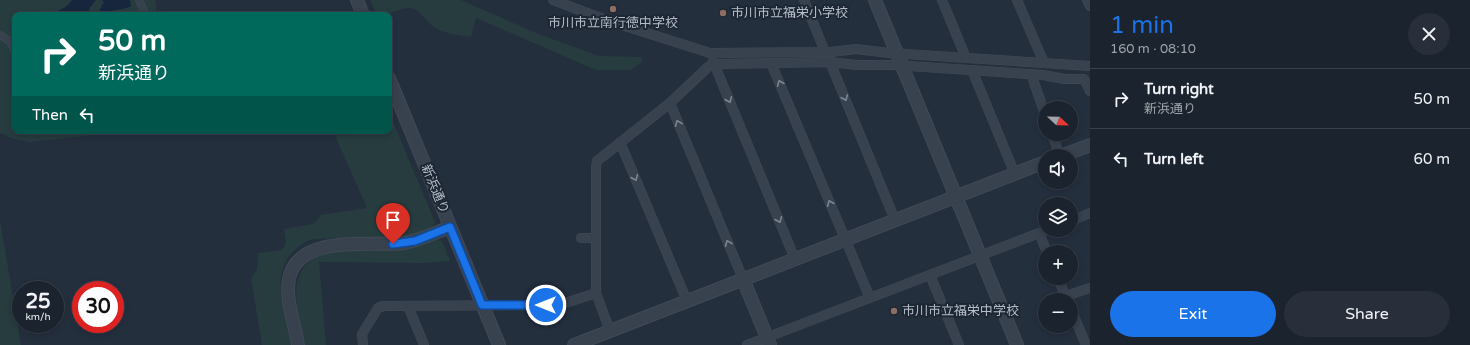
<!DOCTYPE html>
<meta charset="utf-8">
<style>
:root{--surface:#1b232e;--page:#282f3a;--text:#f1f3f6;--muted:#a0a4aa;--line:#39404a;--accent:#1a73e8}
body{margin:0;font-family:"Varela Round","Noto Sans JP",sans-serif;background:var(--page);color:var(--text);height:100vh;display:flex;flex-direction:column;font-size:15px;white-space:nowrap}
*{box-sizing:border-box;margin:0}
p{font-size:13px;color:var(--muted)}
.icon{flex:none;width:22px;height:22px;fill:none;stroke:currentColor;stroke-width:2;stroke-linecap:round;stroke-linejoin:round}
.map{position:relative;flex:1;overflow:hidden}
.drawer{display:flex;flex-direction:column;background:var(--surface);width:380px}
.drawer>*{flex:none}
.hud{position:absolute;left:12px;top:12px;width:380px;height:122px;border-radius:8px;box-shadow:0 2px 6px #0003,0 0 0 1px var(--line);background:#00695c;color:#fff;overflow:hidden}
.needle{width:26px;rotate:112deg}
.fabs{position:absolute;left:1038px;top:101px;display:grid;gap:8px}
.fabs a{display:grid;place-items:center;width:40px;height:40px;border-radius:50%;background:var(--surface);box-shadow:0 2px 6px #0003,0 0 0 1px var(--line);font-size:20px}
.speed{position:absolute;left:12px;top:281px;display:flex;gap:8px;font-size:20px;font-weight:700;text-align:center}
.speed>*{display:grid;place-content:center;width:52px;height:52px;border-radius:50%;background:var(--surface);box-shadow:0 2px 6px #0003,0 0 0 1px var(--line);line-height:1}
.speed small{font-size:10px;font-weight:400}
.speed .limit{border:6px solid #d22;background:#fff;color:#111}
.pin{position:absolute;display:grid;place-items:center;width:34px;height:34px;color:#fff;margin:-41px -17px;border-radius:50% 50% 50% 0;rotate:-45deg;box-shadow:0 0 4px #0007}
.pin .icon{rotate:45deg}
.me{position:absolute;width:44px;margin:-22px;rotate:270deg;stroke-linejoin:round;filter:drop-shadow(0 0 3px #0008)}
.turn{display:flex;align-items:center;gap:14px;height:84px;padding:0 20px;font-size:18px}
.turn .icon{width:52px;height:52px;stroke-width:2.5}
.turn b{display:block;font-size:28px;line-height:34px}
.then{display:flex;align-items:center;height:38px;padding:0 20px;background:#0003;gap:8px;font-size:15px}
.round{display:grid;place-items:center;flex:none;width:42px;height:42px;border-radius:21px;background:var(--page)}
.overview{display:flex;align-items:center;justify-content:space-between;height:68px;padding:0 20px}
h1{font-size:24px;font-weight:600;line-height:30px;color:var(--accent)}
.action{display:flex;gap:8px;margin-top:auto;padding:8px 20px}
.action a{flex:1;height:46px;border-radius:24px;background:var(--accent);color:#fff;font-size:16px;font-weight:600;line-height:46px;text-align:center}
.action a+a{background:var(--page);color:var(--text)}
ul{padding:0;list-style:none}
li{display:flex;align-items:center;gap:12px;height:60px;padding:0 20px;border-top:1px solid var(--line)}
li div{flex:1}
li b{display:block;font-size:15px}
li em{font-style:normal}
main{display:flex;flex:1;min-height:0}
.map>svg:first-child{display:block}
.green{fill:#263c3f}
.water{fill:#17263c}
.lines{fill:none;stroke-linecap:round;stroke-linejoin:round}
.pedestrian-casing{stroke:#414a57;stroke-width:8}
.minor-casing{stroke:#414a57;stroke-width:10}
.tertiary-casing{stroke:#414a57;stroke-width:14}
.pedestrian{stroke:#38414e;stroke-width:7}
.minor{stroke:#38414e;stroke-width:9}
.tertiary{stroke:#38414e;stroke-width:12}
.oneway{stroke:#7c8592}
.route-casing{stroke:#114b97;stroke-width:10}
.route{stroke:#1a73e8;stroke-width:7}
.education-dot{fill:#8d6e63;stroke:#1d2633;stroke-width:1.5}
.labels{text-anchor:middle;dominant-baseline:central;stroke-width:4;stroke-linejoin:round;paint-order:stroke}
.poi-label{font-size:13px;fill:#b4bcc9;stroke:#1d2633;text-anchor:start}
.street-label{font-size:13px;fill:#b4bcc9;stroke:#1d2633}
</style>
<main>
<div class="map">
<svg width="1090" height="345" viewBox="0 0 1090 345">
<rect width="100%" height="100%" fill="#242f3e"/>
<g class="green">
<path d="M0,0H155L157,15H15V131L118,132L30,142L14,139L0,133Z"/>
<path d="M370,0H461L536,33L599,56L642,57V62L630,70H596L476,18L471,37C458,35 445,34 434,27C425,22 422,10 410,8C403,7 389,15 377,15Z"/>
<path d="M389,112L435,222C430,233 415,235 405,237L312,239C264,260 283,306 291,345H262L251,278L257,270L258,253L282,250L286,242L284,229L314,224L321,215L367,208L336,138L337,131H389Z"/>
<path d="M0,220L21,345H0Z"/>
<path d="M436,240L442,241L450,261L423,263L319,262L326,345H305C298,311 282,267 326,252L396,249Z"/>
</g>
<path class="water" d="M72,0H96L89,9L91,13L99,11L104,2L102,0H130L131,6C122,11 112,8 103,15H18C33,3 56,23 72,0Z"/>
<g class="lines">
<g class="pedestrian-casing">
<g id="pedestrian">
<path d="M139,0L146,15"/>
<path d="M0,35L10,41L15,52"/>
</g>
</g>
<g class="minor-casing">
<g id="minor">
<path d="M553,0L606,20L710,53L831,52L856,49L889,53L1090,66"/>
<path d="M804,0L825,52"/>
<path d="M942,0L966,58"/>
<path d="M1017,0L1044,63"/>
<path d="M1087,0L1090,6"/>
<path d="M713,61L795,259"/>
<path d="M830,62L895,220"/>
<path d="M771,63L870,298"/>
<path d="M972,70L1015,174"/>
<path d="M1031,74L1045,114"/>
<path d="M670,103L743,279"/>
<path d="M1052,134L1060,156"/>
<path d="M620,142L687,301"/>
<path d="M1071,221L1090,213"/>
<path d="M1039,233L1047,252"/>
<path d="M581,238H596"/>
<path d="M930,275L959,345"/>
<path d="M1058,278L1067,300"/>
<path d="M1066,296L1090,288"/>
<path d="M408,306L424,345"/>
<path d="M1071,309L1086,345"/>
<path d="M610,331L596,293V167L597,161L670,103L708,67L714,64L830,62L857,65H894L1043,75L1065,79H1084L1090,91"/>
<path d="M363,345L362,334L378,308L383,306L559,305L596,293"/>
<path d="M747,345L1047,230"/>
</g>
</g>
<g class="tertiary-casing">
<g id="tertiary">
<path d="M357,0L363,15"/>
<path d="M875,0L1017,345"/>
<path d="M389,78L499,345"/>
<path d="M1061,156L1090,145"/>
<path d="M743,279L770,345"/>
<path d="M298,345C295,325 285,299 289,279C298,233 370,247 404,243C421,240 435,233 450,227"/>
<path d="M574,345L1045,162"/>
</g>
</g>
<use href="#pedestrian" class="pedestrian"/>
<use href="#minor" class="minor"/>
<use href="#tertiary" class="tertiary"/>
</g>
<defs><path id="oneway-chevron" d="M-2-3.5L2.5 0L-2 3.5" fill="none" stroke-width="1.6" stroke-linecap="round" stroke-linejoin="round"/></defs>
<g class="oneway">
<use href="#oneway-chevron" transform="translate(780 83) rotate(-113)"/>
<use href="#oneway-chevron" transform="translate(845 98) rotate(67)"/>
<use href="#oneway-chevron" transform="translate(729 100) rotate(67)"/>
<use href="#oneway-chevron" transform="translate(678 123) rotate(-112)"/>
<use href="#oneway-chevron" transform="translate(635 178) rotate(67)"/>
<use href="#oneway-chevron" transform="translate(830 203) rotate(-113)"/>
<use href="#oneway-chevron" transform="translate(779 220) rotate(67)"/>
<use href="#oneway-chevron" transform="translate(728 243) rotate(-112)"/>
</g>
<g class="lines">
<g class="route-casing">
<path id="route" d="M393,244L415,241L450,227L482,305H546"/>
</g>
<use href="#route" class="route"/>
</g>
<g class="education-dot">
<circle cx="613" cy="9" r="4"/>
<circle cx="723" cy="13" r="4"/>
<circle cx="894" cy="311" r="4"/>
</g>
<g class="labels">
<g class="poi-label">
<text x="731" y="13">市川市立福栄小学校</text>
<text x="613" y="23" text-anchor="middle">市川市立南行徳中学校</text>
<text x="902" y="311">市川市立福栄中学校</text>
</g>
<g class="street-label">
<text transform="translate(435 189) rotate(68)">新浜通り</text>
</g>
</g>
</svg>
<div class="fabs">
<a><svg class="needle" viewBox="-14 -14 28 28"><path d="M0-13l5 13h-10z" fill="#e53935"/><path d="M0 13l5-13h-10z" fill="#a0a4aa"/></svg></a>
<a><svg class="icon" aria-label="sound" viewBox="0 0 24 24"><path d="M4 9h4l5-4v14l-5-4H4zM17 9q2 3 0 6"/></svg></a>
<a><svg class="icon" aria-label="layers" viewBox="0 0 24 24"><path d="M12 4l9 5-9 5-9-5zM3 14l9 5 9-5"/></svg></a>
<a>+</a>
<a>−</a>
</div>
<div class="speed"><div>25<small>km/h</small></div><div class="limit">30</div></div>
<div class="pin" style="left:393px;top:244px;background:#d93025"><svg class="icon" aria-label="arrive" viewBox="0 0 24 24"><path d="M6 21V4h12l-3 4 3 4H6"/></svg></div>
<svg class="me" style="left:546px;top:305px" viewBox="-20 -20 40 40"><circle r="17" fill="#1a73e8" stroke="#fff" stroke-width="3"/><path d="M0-11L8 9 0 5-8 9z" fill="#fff"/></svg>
<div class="hud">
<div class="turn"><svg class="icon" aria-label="right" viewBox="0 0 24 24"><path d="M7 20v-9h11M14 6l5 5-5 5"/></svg><div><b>50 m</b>新浜通り</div></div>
<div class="then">Then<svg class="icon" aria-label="left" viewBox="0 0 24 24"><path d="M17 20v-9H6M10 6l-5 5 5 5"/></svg></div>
</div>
</div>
<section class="drawer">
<div class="overview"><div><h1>1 min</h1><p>160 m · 08:10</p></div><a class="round"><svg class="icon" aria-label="close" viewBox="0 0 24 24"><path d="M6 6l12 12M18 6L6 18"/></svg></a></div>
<ul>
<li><svg class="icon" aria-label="right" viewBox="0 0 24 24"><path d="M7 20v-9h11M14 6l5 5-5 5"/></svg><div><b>Turn right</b><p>新浜通り</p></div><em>50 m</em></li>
<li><svg class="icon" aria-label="left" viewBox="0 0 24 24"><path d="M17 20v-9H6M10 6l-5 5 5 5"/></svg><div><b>Turn left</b></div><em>60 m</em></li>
</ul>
<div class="action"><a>Exit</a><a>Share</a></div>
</section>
</main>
